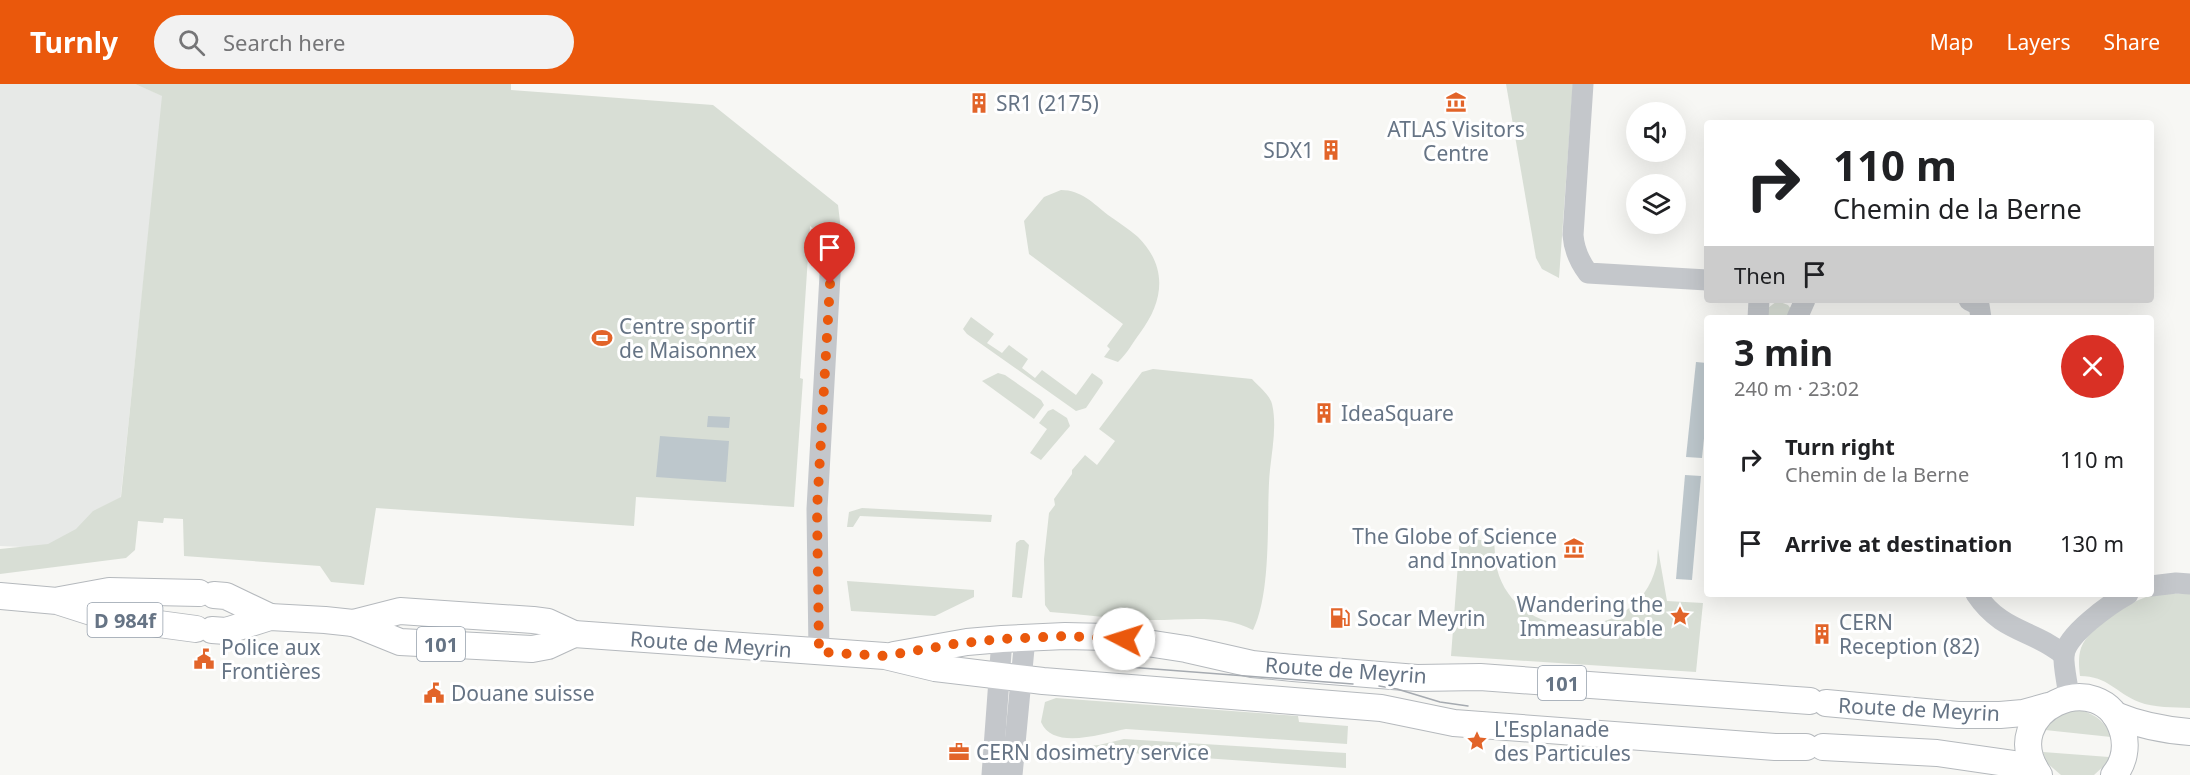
<!DOCTYPE html>
<meta charset="utf-8">
<style>
:root{--surface:#fff;--page:#f2f2f2;--text:#202124;--muted:#757577;--accent:#ea580c}
body{margin:0;font-family:"Noto Sans",sans-serif;background:var(--page);color:var(--text);height:100vh;display:flex;flex-direction:column;font-size:22px;white-space:nowrap}
*{box-sizing:border-box;margin:0}
p{font-size:20px;color:var(--muted)}
.icon{flex:none;width:33px;height:33px;fill:none;stroke:currentColor;stroke-width:2;stroke-linecap:round;stroke-linejoin:round}
.map{position:relative;flex:1;overflow:hidden}
.panel{position:absolute;left:1704px;top:231px;width:450px;height:282px;display:flex;flex-direction:column;background:var(--surface);border-radius:6px;box-shadow:0 6px 24px #0002}
.panel>*{flex:none}
.hud{position:absolute;left:1704px;top:36px;width:450px;height:183px;border-radius:6px;box-shadow:0 6px 24px #0002;background:#fff;color:var(--text);overflow:hidden}
.controls{position:absolute;left:1626px;top:18px;display:grid;gap:12px}
.controls a{display:grid;place-items:center;width:60px;height:60px;border-radius:50%;background:var(--surface);box-shadow:0 6px 24px #0002;font-size:30px}
.pin{position:absolute;display:grid;place-items:center;width:51px;height:51px;color:#fff;margin:-62px -26px;border-radius:50% 50% 50% 0;rotate:-45deg;box-shadow:0 0 6px #0007}
.pin .icon{rotate:45deg}
.me{position:absolute;width:66px;margin:-33px;rotate:275deg;stroke-linejoin:round;filter:drop-shadow(0 0 4px #0008)}
.turn{display:flex;align-items:center;gap:21px;height:126px;padding:0 30px;font-size:27px}
.turn .icon{width:78px;height:78px;stroke-width:2.5}
.turn b{display:block;font-size:42px;line-height:51px}
.then{display:flex;align-items:center;height:57px;padding:0 30px;background:#0003;gap:12px;font-size:22px}
.round{display:grid;place-items:center;flex:none;width:63px;height:63px;border-radius:32px;background:var(--page)}
.summary{display:flex;align-items:center;justify-content:space-between;height:102px;padding:0 30px}
h1{font-size:36px;font-weight:700;line-height:45px}
ul{padding:0;list-style:none}
li{display:flex;align-items:center;gap:18px;height:84px;padding:0 30px}
li div{flex:1}
li b{display:block;font-size:22px}
li em{font-style:normal}
header{display:flex;align-items:center;gap:36px;box-sizing:border-box;height:84px;padding:0 30px;background:var(--accent);color:#fff}
header strong{font-size:28px}
nav{display:flex;gap:33px;margin-inline-start:auto;font-size:21px}
.search{width:420px;height:54px;background:var(--page);display:flex;align-items:center;gap:15px;box-sizing:border-box;padding:0 21px;border-radius:33px;color:var(--muted);font-size:22px}
.map>svg:first-child{display:block}
.built{fill:#e7e9e7}
.green{fill:#d8ded5}
.water{fill:#bdc7cc}
.lines{fill:none;stroke-linecap:round;stroke-linejoin:round}
.major-casing{stroke:#b5b9bd;stroke-width:28}
.minor{stroke:#c4c7cb;stroke-width:21}
.major{stroke:#fff;stroke-width:26}
.tram{stroke:#a5aab0;stroke-width:1.5}
.route{stroke:#ea580c;stroke-width:10;stroke-dasharray:0 18}
.labels{text-anchor:middle;dominant-baseline:central;stroke-width:6;stroke-linejoin:round;paint-order:stroke}
.shield{fill:#fff;stroke:#949eaa;stroke-width:1.5}
.shield-label{font-size:20px;font-weight:bold;fill:#667485}
.poi-label{font-size:21px;fill:#667485;stroke:#fff;text-anchor:start}
.street-label{font-size:21px;fill:#667485;stroke:#fff}
</style>
<header>
<strong>Turnly</strong>
<div class="search"><svg class="icon" aria-label="search" viewBox="0 0 24 24"><circle cx="10" cy="10" r="6"/><path d="M15 15l6 6"/></svg>Search here</div>
<nav><a>Map</a><a>Layers</a><a>Share</a></nav>
</header>
<div class="map">
<svg width="2190" height="691" viewBox="0 0 2190 691">
<rect width="100%" height="100%" fill="#f7f7f4"/>
<path class="built" d="M0,0H135L163,12L115,467L0,462Z"/>
<g class="green">
<path d="M135,0H511V6L713,21L838,121L842,154L827,155L810,142L800,294L803,295L794,423L636,413L634,442L376,424L364,501L331,498L320,482L184,472L183,435L164,434L163,439L138,437L135,466L126,474L0,490V465L48,460L76,445L93,427L121,413L162,12Z"/>
<path d="M1506,0H1573L1559,194L1542,185L1536,174Z"/>
<path d="M1061,106C1081,106 1093,119 1108,131C1118,138 1129,145 1138,153C1168,183 1164,217 1140,249C1133,258 1127,270 1118,278L1104,273L1110,265L1107,262L1123,240L1029,170L1024,137L1044,113Z"/>
<path d="M1777,217L1788,221L1791,225L1790,234H1768V224Z"/>
<path d="M971,233L994,250L987,259L1002,269L1009,261L1028,275L1022,284L1035,294L1042,286L1076,311L1092,289L1102,296L1103,299L1086,324L1076,327L967,250L963,245Z"/>
<path d="M1153,285L1252,295C1258,302 1270,311 1272,320C1278,345 1270,374 1269,399C1267,440 1271,510 1253,546C1221,529 1181,537 1147,536C1115,535 1082,530 1050,528L1045,521L1044,475L1049,429L1055,421L1054,415L1072,390V386L1085,371L1097,381L1115,357L1099,345L1142,288Z"/>
<path d="M998,289L1005,291L1041,316L1044,321L1034,335L982,297Z"/>
<path d="M1053,325L1067,334L1070,342L1041,376L1030,369L1047,345L1039,339L1048,327Z"/>
<path d="M862,424L992,431L991,438L860,432L853,443H847L849,428Z"/>
<path d="M1460,453L1494,458C1495,466 1495,476 1497,485C1517,562 1637,560 1656,483C1658,478 1657,471 1658,465L1667,517L1703,519L1696,588L1451,572Z"/>
<path d="M1020,456H1024L1029,461L1022,514L1012,513L1016,459Z"/>
<path d="M847,497L974,506V513L935,532L851,527Z"/>
<path d="M2159,509L2190,510V624C2174,623 2154,624 2139,618C2116,609 2108,592 2080,592C2079,583 2078,573 2081,564C2090,540 2135,514 2159,509Z"/>
<path d="M1056,614L1298,632L1299,638L1348,642L1347,660L1126,645C1103,649 1053,667 1041,638L1045,618Z"/>
<path d="M2081,626C2096,631 2106,638 2111,653L2045,646C2055,632 2064,627 2081,626Z"/>
<path d="M1124,655L1346,669V684L1074,665L1075,663L1099,661Z"/>
<path d="M2043,668L2109,673L2107,679L2094,691H2061L2047,679Z"/>
</g>
<g class="water">
<path d="M1696,278L1707,279V325L1702,374L1686,373Z"/>
<path d="M708,332L730,333L729,344L707,343Z"/>
<path d="M660,352L729,357L726,398L656,393Z"/>
<path d="M1685,391L1701,392L1692,496L1676,495Z"/>
</g>
<g class="lines">
<g class="major-casing">
<g id="major">
<path d="M214,511L226,512L270,533"/>
<path d="M0,512L57,517L107,533L196,545"/>
<path d="M60,516L109,507L199,509"/>
<path d="M353,539L400,527L533,536L548,538L574,550L885,572L935,584L1043,597L1381,624L1454,639L1775,663H1806"/>
<path d="M212,546L226,547L270,533L325,536L353,539L400,558L532,565L548,562L574,550"/>
<path d="M894,571L967,558L1002,555L1065,552L1108,553L1186,565L1252,580L1293,584L1417,594L1480,593L1810,617"/>
<path d="M1826,619L1958,631H2000L2023,629L2048,622"/>
<path d="M2115,631C2139,641 2164,646 2190,648"/>
<path d="M1823,663L1937,669L2034,683"/>
<path d="M2039,691C1994,627 2102,577 2123,648C2127,663 2124,679 2114,691"/>
</g>
</g>
<g class="minor">
<path d="M1583,0L1573,151C1574,165 1579,177 1588,189L1707,196"/>
<path d="M1969,216L1979,221L1981,234"/>
<path d="M1758,234L1759,216"/>
<path d="M1797,234L1805,216"/>
<path d="M2151,502L2176,499L2190,500"/>
<path d="M1976,510C2002,549 2033,545 2064,571"/>
<path d="M819,568L817,425L832,155"/>
<path d="M2069,613C2068,602 2063,582 2064,571C2067,550 2110,520 2128,510"/>
<path d="M992,691L1002,555"/>
<path d="M1012,691L1025,554"/>
</g>
<use href="#major" class="major"/>
<g class="tram">
<path d="M1128,583L1353,600"/>
<path d="M1379,602L1397,605L1440,618L1468,622"/>
</g>
</g>
<g class="lines">
<path class="route" d="M830,200L817,425L819,568L885,572L954,560L1002,555L1067,552L1124,555"/>
</g>
<defs>
<g id="museum-bare" transform="scale(1.62)"><path d="M0-6L6-3V-2H-6V-3ZM-5-1h2V3h-2ZM-1-1h2V3h-2ZM3-1h2V3H3ZM-6 4H6V6H-6Z" fill="#e26429" stroke="#fff" stroke-width="2.5" paint-order="stroke"/></g>
<g id="building-bare" transform="scale(1.62)"><path d="M-4-6H4V6H1V3H-1V6H-4ZM-2.5-4.3h1.7v1.8h-1.7ZM.8-4.3h1.7v1.8H.8ZM-2.5-1h1.7V.8h-1.7ZM.8-1h1.7V.8H.8Z" fill="#e26429" stroke="#fff" stroke-width="2.5" paint-order="stroke"/></g>
<g id="stadium-bare" transform="scale(1.62)"><path d="M0-5a6.5 5 0 1 0 0 10a6.5 5 0 1 0 0-10ZM-3.5-1.8h7v3.6h-7Z" fill="#e26429" stroke="#fff" stroke-width="2.5" paint-order="stroke"/></g>
<g id="sight-bare" transform="scale(1.62)"><path d="M0-6L1.8-2.2L6-1.7L2.9 1.2L3.7 5.4L0 3.3L-3.7 5.4L-2.9 1.2L-6-1.7L-1.8-2.2Z" fill="#e26429" stroke="#fff" stroke-width="2.5" paint-order="stroke"/></g>
<g id="fuel-bare" transform="scale(1.62)"><path d="M-5.5-6h7V0h2V4h1.3V-2.5L3-4.5l.8-.8L6-3V5H2.5V1h-1V6h-7ZM-4.2-4.7v3.2H.2V-4.7Z" fill="#e26429" stroke="#fff" stroke-width="2.5" paint-order="stroke"/></g>
<g id="civic-bare" transform="scale(1.62)"><path d="M-.6-6.5H3V-4.5H.6V-3L4-1V1h2V6H-6V1h2V-1L-.6-3ZM-1.2 2.5V6h2.4V2.5Z" fill="#e26429" stroke="#fff" stroke-width="2.5" paint-order="stroke"/></g>
<g id="office-bare" transform="scale(1.62)"><path d="M-6-3h4V-5.5h4V-3h4V5H-6ZM-1-4.5V-3h2v-1.5ZM-6 0V1H6V0Z" fill="#e26429" stroke="#fff" stroke-width="2.5" paint-order="stroke"/></g>
</defs>
<g fill-rule="evenodd">
<use href="#museum-bare" x="1456" y="18"/>
<use href="#building-bare" x="979" y="19"/>
<use href="#building-bare" x="1331" y="66"/>
<use href="#stadium-bare" x="602" y="254"/>
<use href="#building-bare" x="1324" y="329"/>
<use href="#museum-bare" x="1574" y="464"/>
<use href="#sight-bare" x="1680" y="532"/>
<use href="#fuel-bare" x="1340" y="534"/>
<use href="#building-bare" x="1822" y="550"/>
<use href="#civic-bare" x="204" y="575"/>
<use href="#civic-bare" x="434" y="609"/>
<use href="#sight-bare" x="1477" y="657"/>
<use href="#office-bare" x="959" y="668"/>
</g>
<g class="labels">
<g class="shield">
<rect x="87.5" y="519" width="75" height="34" rx="4.5"/>
<rect x="417" y="543" width="48" height="34" rx="4.5"/>
<rect x="1538" y="582" width="48" height="34" rx="4.5"/>
</g>
<g class="shield-label">
<text x="125" y="536">D 984f</text>
<text x="441" y="560">101</text>
<text x="1562" y="599">101</text>
</g>
<g class="poi-label">
<text x="996" y="19">SR1 (2175)</text>
<text x="1456" y="45" text-anchor="middle">ATLAS Visitors<tspan x="1456" dy="24">Centre</tspan></text>
<text x="1314" y="66" text-anchor="end">SDX1</text>
<text x="619" y="242">Centre sportif<tspan x="619" dy="24">de Maisonnex</tspan></text>
<text x="1341" y="329">IdeaSquare</text>
<text x="1557" y="452" text-anchor="end">The Globe of Science<tspan x="1557" dy="24">and Innovation</tspan></text>
<text x="1663" y="520" text-anchor="end">Wandering the<tspan x="1663" dy="24">Immeasurable</tspan></text>
<text x="1357" y="534">Socar Meyrin</text>
<text x="1839" y="538">CERN<tspan x="1839" dy="24">Reception (82)</tspan></text>
<text x="221" y="563">Police aux<tspan x="221" dy="24">Frontières</tspan></text>
<text x="451" y="609">Douane suisse</text>
<text x="1494" y="645">L'Esplanade<tspan x="1494" dy="24">des Particules</tspan></text>
<text x="976" y="668">CERN dosimetry service</text>
</g>
<g class="street-label">
<text transform="translate(711 560) rotate(4)">Route de Meyrin</text>
<text transform="translate(1346 586) rotate(4)">Route de Meyrin</text>
<text transform="translate(1919 625) rotate(3)">Route de Meyrin</text>
</g>
</g>
</svg>
<div class="controls">
<a><svg class="icon" aria-label="sound" viewBox="0 0 24 24"><path d="M4 9h4l5-4v14l-5-4H4zM17 9q2 3 0 6"/></svg></a>
<a><svg class="icon" aria-label="layers" viewBox="0 0 24 24"><path d="M12 4l9 5-9 5-9-5zM3 14l9 5 9-5"/></svg></a>
</div>
<div class="pin" style="left:830px;top:200px;background:#d93025"><svg class="icon" aria-label="arrive" viewBox="0 0 24 24"><path d="M6 21V4h12l-3 4 3 4H6"/></svg></div>
<svg class="me" style="left:1124px;top:555px" viewBox="-20 -20 40 40"><circle r="19" fill="#fff"/><path d="M0-13L10 11 0 6-10 11z" fill="#ea580c"/></svg>
<div class="hud">
<div class="turn"><svg class="icon" aria-label="right" viewBox="0 0 24 24"><path d="M7 20v-9h11M14 6l5 5-5 5"/></svg><div><b>110 m</b>Chemin de la Berne</div></div>
<div class="then">Then<svg class="icon" aria-label="arrive" viewBox="0 0 24 24"><path d="M6 21V4h12l-3 4 3 4H6"/></svg></div>
</div>
<section class="panel">
<div class="summary"><div><h1>3 min</h1><p>240 m · 23:02</p></div><a class="round" style="background:#d93025;color:#fff"><svg class="icon" aria-label="close" viewBox="0 0 24 24"><path d="M6 6l12 12M18 6L6 18"/></svg></a></div>
<ul>
<li><svg class="icon" aria-label="right" viewBox="0 0 24 24"><path d="M7 20v-9h11M14 6l5 5-5 5"/></svg><div><b>Turn right</b><p>Chemin de la Berne</p></div><em>110 m</em></li>
<li><svg class="icon" aria-label="arrive" viewBox="0 0 24 24"><path d="M6 21V4h12l-3 4 3 4H6"/></svg><div><b>Arrive at destination</b></div><em>130 m</em></li>
</ul>
</section>
</div>
